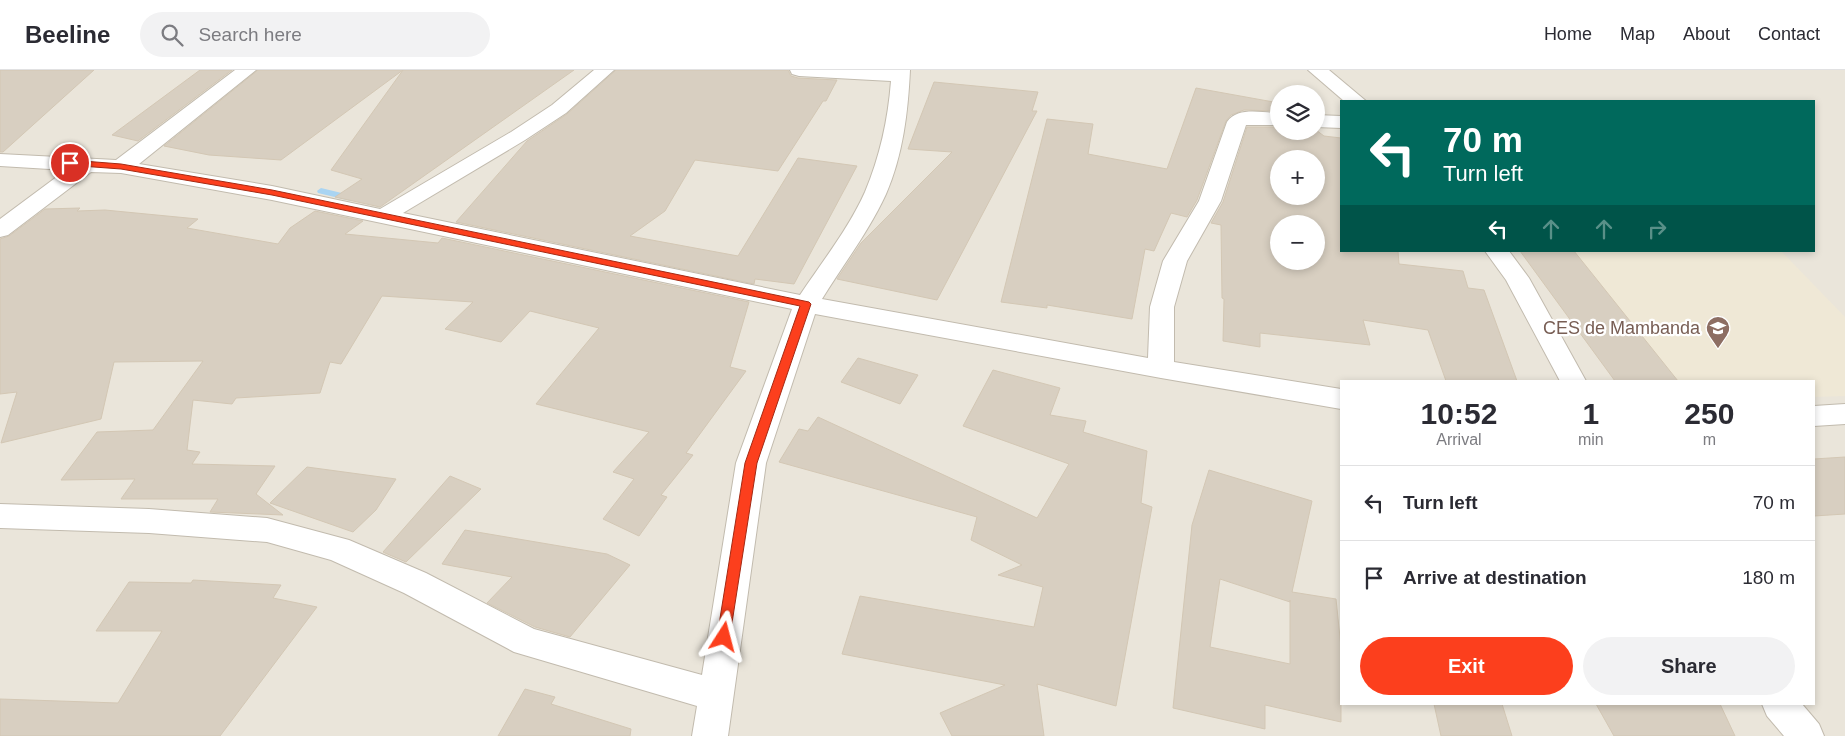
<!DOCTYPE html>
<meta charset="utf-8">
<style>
:root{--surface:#fff;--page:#f2f2f3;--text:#2b2b33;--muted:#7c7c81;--line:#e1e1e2;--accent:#fc3f1d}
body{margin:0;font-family:Arial,sans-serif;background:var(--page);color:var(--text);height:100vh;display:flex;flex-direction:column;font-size:19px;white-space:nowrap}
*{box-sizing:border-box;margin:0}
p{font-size:16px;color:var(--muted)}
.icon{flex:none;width:28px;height:28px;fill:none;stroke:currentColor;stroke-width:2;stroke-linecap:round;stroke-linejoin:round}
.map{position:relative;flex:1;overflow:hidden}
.sheet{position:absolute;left:1340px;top:310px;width:475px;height:325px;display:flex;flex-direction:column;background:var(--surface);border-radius:0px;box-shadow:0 2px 8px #0003}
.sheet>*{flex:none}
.hud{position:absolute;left:1340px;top:30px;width:475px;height:152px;border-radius:0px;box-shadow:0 2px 8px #0003;background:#00695c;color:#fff;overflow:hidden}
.buttons{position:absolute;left:1270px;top:15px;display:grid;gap:10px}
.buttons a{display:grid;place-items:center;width:55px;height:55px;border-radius:50%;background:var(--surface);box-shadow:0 2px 8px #0003;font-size:25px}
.pin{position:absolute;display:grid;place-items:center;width:42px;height:42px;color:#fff;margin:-21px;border:2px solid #fff;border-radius:50%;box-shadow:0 1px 5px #0007}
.me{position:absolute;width:55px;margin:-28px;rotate:9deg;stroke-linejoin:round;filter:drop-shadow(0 0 4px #0008)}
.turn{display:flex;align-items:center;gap:18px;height:105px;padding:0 20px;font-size:22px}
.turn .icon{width:65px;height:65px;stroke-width:2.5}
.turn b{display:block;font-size:35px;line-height:42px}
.lanes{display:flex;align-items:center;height:48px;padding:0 20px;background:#0003;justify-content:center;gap:25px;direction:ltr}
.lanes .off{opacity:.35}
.eta{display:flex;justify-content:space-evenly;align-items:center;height:85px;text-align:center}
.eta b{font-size:30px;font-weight:600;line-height:35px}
.cta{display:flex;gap:10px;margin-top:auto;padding:10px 20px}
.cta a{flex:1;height:58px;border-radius:30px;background:var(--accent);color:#fff;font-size:20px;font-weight:600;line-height:58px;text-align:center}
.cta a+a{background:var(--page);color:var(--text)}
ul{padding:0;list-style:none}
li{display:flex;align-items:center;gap:15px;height:75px;padding:0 20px;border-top:1px solid var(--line)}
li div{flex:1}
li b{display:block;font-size:19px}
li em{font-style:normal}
header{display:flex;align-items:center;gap:30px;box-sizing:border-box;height:70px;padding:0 25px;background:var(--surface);border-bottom:1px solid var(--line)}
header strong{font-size:24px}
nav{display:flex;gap:28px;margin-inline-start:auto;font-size:18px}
.search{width:350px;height:45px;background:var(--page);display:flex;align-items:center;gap:12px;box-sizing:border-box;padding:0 18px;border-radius:28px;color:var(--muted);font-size:19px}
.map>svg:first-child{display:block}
.residential{fill:#eae5da;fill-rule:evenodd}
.education{fill:#efe8d6}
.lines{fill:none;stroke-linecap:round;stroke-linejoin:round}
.stream{fill:#a9d4f2;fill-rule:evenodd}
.building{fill:#d8cfc1;stroke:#d3c7b4;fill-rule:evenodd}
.minor-casing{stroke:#c2bbae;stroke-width:2}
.minor{fill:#fff;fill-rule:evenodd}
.route{fill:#fc3f1d;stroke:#a42913}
.labels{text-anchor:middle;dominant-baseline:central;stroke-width:4.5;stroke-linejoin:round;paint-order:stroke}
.education-label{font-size:18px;fill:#785e54;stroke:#fff;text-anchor:end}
</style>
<header>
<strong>Beeline</strong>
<div class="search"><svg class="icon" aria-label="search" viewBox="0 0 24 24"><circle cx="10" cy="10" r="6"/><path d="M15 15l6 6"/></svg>Search here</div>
<nav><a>Home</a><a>Map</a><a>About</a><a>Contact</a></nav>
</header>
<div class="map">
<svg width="1845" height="666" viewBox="0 0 1845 666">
<rect width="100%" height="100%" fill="#f6f3ec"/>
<path class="residential" d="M0,0H1845V666H0ZM1279,24H1316V61H1279ZM1341,31H1814V181H1341ZM1279,89H1316V126H1279ZM1279,154H1316V191H1279ZM1341,311H1814V634H1341Z"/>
<path class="education" d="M1520,181H1781L1845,247V326L1814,327V311H1615Z"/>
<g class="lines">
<path class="stream" d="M321,118L354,126L355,128L351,131L318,123L317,121Z"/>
</g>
<g class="building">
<path d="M0,0H94L3,82H0Z"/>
<path d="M200,0H232L138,71L112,65Z"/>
<path d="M258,0H403L281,90L209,85L164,76Z"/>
<path d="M403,0H574L380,137L335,127L362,109L331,100Z"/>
<path d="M616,0H788L791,6L798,8L837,10L826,31H823L778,101L695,90L665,141L630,166L738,186L798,88L857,96L794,214L755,209L754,214L456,152L527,71L567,44Z"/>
<path d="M934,12L1038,22L1032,41H1037L937,230L837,209L861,173L952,82L908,79Z"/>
<path d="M1196,18L1279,33V41L1244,40L1231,45L1226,51L1197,130L1187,147L1171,143L1154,181L1145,179L1132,249L1047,235V238L1001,232L1047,49L1093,54L1088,84L1167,99Z"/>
<path d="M1247,57H1279V61L1316,60L1324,66L1341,68V181H1398L1399,194L1463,201L1468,218L1484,220L1517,311H1446L1428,260L1363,250L1370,275L1260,263V277L1223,271L1224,229L1222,228L1221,155L1211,153L1223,132ZM1279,89H1316V126H1279ZM1279,154H1316V191H1279Z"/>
<path d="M80,138L77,141L105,140L198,149L187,158L278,174L290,158L315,141L363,151L345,164L438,173L442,168L749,232L730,297L746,301L686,383L693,385L661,425L667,427L639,466L603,449L634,409L613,402L649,362L536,334L599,258L530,241L501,272L445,259L473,232L382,226L341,294L330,292L320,323L236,328L232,334L193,330L187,380L200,382L192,394L275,396L256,424L283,445L210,442L218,429H121L135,409L61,410L97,362L153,360L203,291L114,292L101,349L1,373L17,322L0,324V169L9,166L45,139Z"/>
<path d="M1520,181H1574L1678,311H1615Z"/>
<path d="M858,288L918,305L900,334L841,312Z"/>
<path d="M993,300L1060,318L1050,345L1086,351L1083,362L1147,381L1141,433L1152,437L1116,636L1037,614L1044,666H952L940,643L1005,615L842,584L860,526L1034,557L1043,517L998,505L1022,495L971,470L977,447L779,392L799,359L808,361L818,347L1037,448L1069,394L963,356Z"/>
<path d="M1845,387V444L1814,446V389Z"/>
<path d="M307,397L396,409L376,440L353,462L270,433Z"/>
<path d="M1209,400L1312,431L1292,522L1336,529L1341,577V652L1265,635V659L1173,638L1192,455ZM1220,509L1290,532V530V594L1210,577Z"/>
<path d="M450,406L481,419L406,492L385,483L383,482Z"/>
<path d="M465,460L607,484L630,495L570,567L535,557L487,533L512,507L442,494Z"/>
<path d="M193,510L281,515L273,528L317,537L220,666H0V629L118,633L162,561H96L129,512L191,513Z"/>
<path d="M525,619L555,627L551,634L631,659L630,666H498Z"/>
<path d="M1434,634H1502L1512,666H1441Z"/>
<path d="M1596,634H1720L1735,666H1614Z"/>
</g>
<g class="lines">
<g class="minor-casing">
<g id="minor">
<path d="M235,0H256L139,94L272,116L380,139L511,62L552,35L594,0H614L566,43L525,70L403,143L800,225C822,192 849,158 865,122C880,86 888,50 891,11L799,6L792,4L790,0H910C908,42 903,85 886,124C869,161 843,195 822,229L1148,288L1150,237L1163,191L1199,131L1227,52C1238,36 1262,43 1279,43V55H1246L1221,131L1187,191L1174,237V292L1341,319V339L1161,308L815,244L766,393L728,666H692L697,636L514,582L404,523L331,490L267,472L149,463L0,458V434L149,439L267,448L349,470L426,503L534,559L702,605L736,393L792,239L272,130L121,103L91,102L8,165L0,167V149L66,100L0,96V84L116,90Z"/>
<path d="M1308,0H1329L1366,31H1344Z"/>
<path d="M1316,45L1341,46V58L1316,57Z"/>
<path d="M1485,181H1509L1529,208L1586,311H1560L1506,210Z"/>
<path d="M1845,334V354L1814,356V336Z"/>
<path d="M1762,634H1802L1819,654L1824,666H1784L1767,646Z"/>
</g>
</g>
<use href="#minor" class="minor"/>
</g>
<path class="route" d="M70,90L121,94L272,120L809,232L811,234L757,393L729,572L724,573L719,572L717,567L745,393L800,236L272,125L121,99L67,95L66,93Z"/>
<defs>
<g id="school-pin" transform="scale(1.25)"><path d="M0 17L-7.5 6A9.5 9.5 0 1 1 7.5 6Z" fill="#8d6e63" stroke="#fff"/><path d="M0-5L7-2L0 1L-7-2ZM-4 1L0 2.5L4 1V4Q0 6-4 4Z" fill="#fff"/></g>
</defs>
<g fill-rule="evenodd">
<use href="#school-pin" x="1718" y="258"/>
</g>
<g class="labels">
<g class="education-label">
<text x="1700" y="258">CES de Mambanda</text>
</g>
</g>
</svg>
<div class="buttons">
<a><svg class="icon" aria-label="layers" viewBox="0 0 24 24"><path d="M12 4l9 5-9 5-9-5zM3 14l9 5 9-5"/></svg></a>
<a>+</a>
<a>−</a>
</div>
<div class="pin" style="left:70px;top:93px;background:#d93025"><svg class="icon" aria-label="arrive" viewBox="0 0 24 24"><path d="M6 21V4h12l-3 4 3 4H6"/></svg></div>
<svg class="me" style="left:724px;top:567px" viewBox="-20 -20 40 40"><path d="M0-17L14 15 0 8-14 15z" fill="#fc3f1d" stroke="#fff" stroke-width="4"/></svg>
<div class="hud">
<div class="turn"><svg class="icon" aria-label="left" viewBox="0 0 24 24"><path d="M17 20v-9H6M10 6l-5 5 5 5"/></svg><div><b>70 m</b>Turn left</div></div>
<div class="lanes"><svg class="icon" aria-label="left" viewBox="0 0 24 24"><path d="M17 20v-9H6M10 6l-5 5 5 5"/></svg><svg class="icon off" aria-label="ahead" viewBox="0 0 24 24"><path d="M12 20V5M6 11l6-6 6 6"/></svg><svg class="icon off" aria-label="ahead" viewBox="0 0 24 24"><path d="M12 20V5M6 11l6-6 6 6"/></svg><svg class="icon off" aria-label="right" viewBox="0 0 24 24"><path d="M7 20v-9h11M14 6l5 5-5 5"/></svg></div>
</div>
<section class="sheet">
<div class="eta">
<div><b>10:52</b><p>Arrival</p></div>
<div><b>1</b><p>min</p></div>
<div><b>250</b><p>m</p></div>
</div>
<ul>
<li><svg class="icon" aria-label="left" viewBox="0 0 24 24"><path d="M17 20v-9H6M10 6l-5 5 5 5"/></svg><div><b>Turn left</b></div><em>70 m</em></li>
<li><svg class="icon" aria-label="arrive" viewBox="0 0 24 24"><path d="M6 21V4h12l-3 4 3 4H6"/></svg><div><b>Arrive at destination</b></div><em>180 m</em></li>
</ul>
<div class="cta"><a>Exit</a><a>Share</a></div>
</section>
</div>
